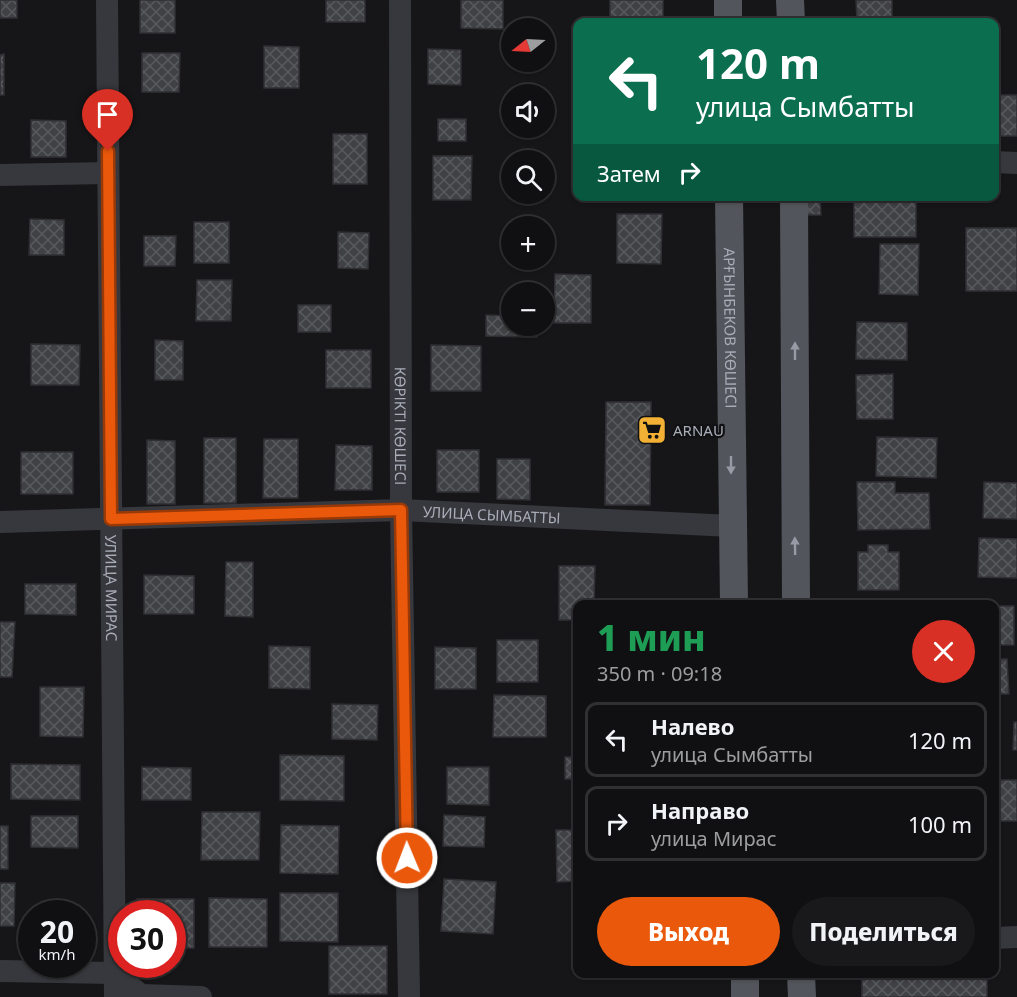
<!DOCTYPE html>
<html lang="ru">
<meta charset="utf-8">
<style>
:root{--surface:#101012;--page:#19191b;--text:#f1f3f6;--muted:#9c9d9f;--line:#303032;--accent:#ea580c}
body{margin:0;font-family:"Noto Sans",sans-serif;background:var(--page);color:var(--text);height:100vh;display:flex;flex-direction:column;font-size:22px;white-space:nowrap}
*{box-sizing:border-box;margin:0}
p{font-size:20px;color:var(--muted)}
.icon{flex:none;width:33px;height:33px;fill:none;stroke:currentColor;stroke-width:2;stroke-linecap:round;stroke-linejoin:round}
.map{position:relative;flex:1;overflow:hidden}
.drawer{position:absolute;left:573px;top:600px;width:426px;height:378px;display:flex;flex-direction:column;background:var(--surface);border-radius:12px;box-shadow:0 2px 4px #0004,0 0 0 2px var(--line)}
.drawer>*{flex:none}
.guide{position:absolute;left:573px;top:18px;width:426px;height:183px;border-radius:12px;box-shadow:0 2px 4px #0004,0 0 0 2px var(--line);background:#0b6e4f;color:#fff;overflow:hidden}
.needle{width:39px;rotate:252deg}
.fabs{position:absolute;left:501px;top:18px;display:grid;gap:12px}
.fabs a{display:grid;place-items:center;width:54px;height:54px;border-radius:50%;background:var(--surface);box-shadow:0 2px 4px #0004,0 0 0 2px var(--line);font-size:30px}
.speed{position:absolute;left:18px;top:900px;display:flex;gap:12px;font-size:30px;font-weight:700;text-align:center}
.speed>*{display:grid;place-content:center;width:78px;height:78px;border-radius:50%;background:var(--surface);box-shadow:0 2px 4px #0004,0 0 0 2px var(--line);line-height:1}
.speed small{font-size:15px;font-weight:400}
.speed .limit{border:9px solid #d22;background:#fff;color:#111}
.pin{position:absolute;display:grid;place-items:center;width:51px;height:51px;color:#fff;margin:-62px -26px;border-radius:50% 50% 50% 0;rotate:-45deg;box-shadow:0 0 6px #0007}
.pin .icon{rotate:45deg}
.me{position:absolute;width:66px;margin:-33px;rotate:359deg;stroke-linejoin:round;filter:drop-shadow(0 0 4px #0008)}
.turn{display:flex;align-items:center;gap:21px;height:126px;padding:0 24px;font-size:27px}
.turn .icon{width:78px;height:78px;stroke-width:2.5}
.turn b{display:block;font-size:42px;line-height:51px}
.then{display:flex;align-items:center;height:57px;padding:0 24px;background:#0003;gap:12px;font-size:22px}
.round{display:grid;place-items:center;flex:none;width:63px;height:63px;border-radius:32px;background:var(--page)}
.headline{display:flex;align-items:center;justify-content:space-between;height:102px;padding:0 24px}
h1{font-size:36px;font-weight:800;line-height:45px;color:#1e9e55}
.button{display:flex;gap:12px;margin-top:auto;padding:12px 24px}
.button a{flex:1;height:69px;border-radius:36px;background:var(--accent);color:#fff;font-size:24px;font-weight:800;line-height:69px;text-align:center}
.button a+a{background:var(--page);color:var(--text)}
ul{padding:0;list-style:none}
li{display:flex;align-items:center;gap:18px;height:75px;margin:0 12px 9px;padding:0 12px;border:3px solid var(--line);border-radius:12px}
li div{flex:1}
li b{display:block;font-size:22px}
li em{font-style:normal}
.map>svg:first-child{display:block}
.building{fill:url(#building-cross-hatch);stroke:#303034;stroke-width:1.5}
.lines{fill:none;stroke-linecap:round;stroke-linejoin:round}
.minor{stroke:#37383d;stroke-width:22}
.major{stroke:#53555c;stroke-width:28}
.oneway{fill:#979ba6}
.route-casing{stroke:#983908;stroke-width:15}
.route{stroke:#ea580c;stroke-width:10}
.labels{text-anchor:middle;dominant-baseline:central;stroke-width:4.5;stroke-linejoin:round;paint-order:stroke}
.street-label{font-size:15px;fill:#a8adb8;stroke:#111113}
.poi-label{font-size:15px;fill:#a8adb8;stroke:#111113;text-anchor:start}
</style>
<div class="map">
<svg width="1017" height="997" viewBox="0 0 1017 997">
<defs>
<pattern id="building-cross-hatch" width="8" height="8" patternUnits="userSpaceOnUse" patternTransform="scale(1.5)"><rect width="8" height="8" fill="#404145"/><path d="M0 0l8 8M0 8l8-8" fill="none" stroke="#595a5e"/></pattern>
</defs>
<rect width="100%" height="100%" fill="#161618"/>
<g class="building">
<rect x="0" y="0" width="17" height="18"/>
<rect x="140" y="0" width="35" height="33"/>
<rect x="326" y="0" width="39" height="22"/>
<path d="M461,0H503V29L461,28Z"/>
<rect x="610" y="0" width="53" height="22"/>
<path d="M856,0H892V22H857Z"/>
<path d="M264,46L299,47V88H264Z"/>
<path d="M428,49L461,50V85L428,84Z"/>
<path d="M142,53H180L179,92H142Z"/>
<path d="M4,54V95H0V55Z"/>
<rect x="994" y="95" width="23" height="41"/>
<rect x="438" y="119" width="28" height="22"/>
<path d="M31,120L66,121V157H31Z"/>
<rect x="333" y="134" width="34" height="50"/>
<path d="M433,156H472L471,200H433Z"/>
<path d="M806,196H820L821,215H807Z"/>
<rect x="854" y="196" width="62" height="41"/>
<path d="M617,214H662L661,264L617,263Z"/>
<path d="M30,219L64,220V255H29Z"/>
<rect x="194" y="222" width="35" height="41"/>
<rect x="966" y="228" width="51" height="63"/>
<path d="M338,232L369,233L368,269L338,268Z"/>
<path d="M144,236H176L175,266H144Z"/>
<path d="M880,244H919L918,295L879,294Z"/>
<path d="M555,274L591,275V323H554Z"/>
<path d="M197,280H232L231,321H196Z"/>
<rect x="298" y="305" width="33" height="27"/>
<path d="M486,315L512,316V326H537V337L486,336Z"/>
<path d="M857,322L907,323V360L856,359Z"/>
<path d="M155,340L183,341V380H155Z"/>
<path d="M31,344L80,345L79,385H31Z"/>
<path d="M431,345L481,346V391H431Z"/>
<rect x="326" y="350" width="45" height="38"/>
<path d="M893,374V419H857L856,375Z"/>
<path d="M606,402H651L650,505H605Z"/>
<path d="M877,437L937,438L936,478L876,476Z"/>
<rect x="204" y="438" width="32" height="65"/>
<path d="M264,439H298V498H263Z"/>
<path d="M147,440L175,441V504H147Z"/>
<path d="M336,445L372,446V490H335Z"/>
<rect x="437" y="450" width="42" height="42"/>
<rect x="21" y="452" width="52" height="42"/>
<path d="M497,459H530V500L497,499Z"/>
<path d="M857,482H895V493H929L930,529L858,530Z"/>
<path d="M984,482L1017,483V519L983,518Z"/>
<path d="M979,538L1017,539V578L978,577Z"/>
<path d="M868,545H888V552H899V590H858V552H868Z"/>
<path d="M226,562H253V617L225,616Z"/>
<path d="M559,566H595L594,604H578V620H559Z"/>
<path d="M144,575L194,576V614H144Z"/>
<path d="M25,584H76V615L25,614Z"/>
<rect x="994" y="606" width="20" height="39"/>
<path d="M0,622H15L12,677H0Z"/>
<rect x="497" y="640" width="41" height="42"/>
<path d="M269,646L310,647V689L269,688Z"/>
<path d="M435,647L476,648V689H435Z"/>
<path d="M994,659H1007L1009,694H994Z"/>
<path d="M40,687H84L83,737L40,736Z"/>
<path d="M494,695L546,696V737H493Z"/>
<path d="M332,704L378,705L377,740L332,739Z"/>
<path d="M1014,722H1017V750H1013Z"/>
<path d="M280,755L344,756V801L280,800Z"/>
<rect x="565" y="757" width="13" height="22"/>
<path d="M11,764L80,765V800L11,799Z"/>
<path d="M142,767L191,768V800H142Z"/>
<path d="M447,767H489V805L447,804Z"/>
<rect x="994" y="780" width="23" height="41"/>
<path d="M202,812H260L259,860H201Z"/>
<path d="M444,815L485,817L484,847L443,846Z"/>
<path d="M31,816H78V848L31,847Z"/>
<path d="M281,825L339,826L338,874L280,873Z"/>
<rect x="0" y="826" width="8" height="43"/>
<path d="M556,830H578V881L557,882Z"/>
<path d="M444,879L496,882L493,934L441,931Z"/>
<path d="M0,883H15L14,926H0Z"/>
<path d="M280,893H338V942L280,941Z"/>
<path d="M209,898L267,899V947H209Z"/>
<path d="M137,899H194V948H172V914H137Z"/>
<rect x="82" y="920" width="7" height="33"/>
<rect x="329" y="946" width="58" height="48"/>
<rect x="862" y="974" width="125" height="23"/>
</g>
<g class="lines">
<g class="minor">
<path id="s1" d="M107,0L115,997"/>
<path id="s2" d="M400,0L401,510L409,997"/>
<path d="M994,162L1017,163"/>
<path d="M0,175L108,173"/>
<path id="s3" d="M0,522L401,510L732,526"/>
<path d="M994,938L1017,937"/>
<path d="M0,971L114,973L141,995L201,997"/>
</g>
<g class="major">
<path d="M728,0V22"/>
<path d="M790,0L791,22"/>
<path id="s4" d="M729,196L734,604"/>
<path d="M794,196L796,604"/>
<path d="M745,974V997"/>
<path d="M801,974L802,997"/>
</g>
</g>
<defs><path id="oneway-solid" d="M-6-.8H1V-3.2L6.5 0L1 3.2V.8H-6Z" transform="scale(1.5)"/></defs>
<g class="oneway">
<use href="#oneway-solid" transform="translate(795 351) rotate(-90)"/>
<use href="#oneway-solid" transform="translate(731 465) rotate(90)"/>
<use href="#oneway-solid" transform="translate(795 546) rotate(-91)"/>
</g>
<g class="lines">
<g class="route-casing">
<path id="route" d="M108,151L111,519L401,510L407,858"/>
</g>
<use href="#route" class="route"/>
</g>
<defs>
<g id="supermarket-square" transform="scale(1.5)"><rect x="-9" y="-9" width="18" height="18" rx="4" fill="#f2b134" stroke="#111113"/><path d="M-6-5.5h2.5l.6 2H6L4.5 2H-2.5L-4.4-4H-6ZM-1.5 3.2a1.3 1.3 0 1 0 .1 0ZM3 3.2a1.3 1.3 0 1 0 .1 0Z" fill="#111"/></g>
</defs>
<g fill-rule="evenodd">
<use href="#supermarket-square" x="652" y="430"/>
</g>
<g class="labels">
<g class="street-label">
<text stroke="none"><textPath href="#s4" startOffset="132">АРҒЫНБЕКОВ КӨШЕСІ</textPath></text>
<text stroke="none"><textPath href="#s2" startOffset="426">КӨРІКТІ КӨШЕСІ</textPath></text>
<text stroke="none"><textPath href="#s3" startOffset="492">УЛИЦА СЫМБАТТЫ</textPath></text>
<text stroke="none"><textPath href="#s1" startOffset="588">УЛИЦА МИРАС</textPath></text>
</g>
<g class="poi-label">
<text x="673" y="430">ARNAU</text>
</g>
</g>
</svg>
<div class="fabs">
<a><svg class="needle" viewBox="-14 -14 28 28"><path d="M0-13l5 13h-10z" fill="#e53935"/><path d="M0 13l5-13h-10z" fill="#9c9d9f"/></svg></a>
<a><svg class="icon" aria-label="sound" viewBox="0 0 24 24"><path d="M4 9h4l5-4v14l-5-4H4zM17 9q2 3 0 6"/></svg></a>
<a><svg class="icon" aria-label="search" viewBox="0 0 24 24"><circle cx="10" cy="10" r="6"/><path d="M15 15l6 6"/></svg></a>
<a>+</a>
<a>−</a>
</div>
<div class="speed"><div>20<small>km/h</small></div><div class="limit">30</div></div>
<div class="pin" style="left:108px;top:151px;background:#d93025"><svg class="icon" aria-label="arrive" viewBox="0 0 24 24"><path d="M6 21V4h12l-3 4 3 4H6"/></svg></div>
<svg class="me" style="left:407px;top:858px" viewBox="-20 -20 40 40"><circle r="17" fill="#ea580c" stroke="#fff" stroke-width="3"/><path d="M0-11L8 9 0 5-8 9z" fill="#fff"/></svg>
<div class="guide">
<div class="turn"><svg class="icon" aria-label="left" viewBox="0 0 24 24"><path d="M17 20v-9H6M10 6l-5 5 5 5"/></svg><div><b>120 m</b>улица Сымбатты</div></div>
<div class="then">Затем<svg class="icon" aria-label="right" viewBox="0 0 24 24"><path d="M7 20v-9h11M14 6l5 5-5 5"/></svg></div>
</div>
<section class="drawer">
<div class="headline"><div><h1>1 мин</h1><p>350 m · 09:18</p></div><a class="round" style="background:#d93025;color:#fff"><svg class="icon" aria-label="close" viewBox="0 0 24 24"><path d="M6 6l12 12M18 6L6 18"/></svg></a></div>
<ul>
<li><svg class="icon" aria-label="left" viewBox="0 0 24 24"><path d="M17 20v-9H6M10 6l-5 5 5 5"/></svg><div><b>Налево</b><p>улица Сымбатты</p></div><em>120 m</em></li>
<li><svg class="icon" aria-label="right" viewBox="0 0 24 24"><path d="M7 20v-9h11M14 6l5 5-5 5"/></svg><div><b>Направо</b><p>улица Мирас</p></div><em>100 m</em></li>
</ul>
<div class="button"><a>Выход</a><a>Поделиться</a></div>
</section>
</div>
